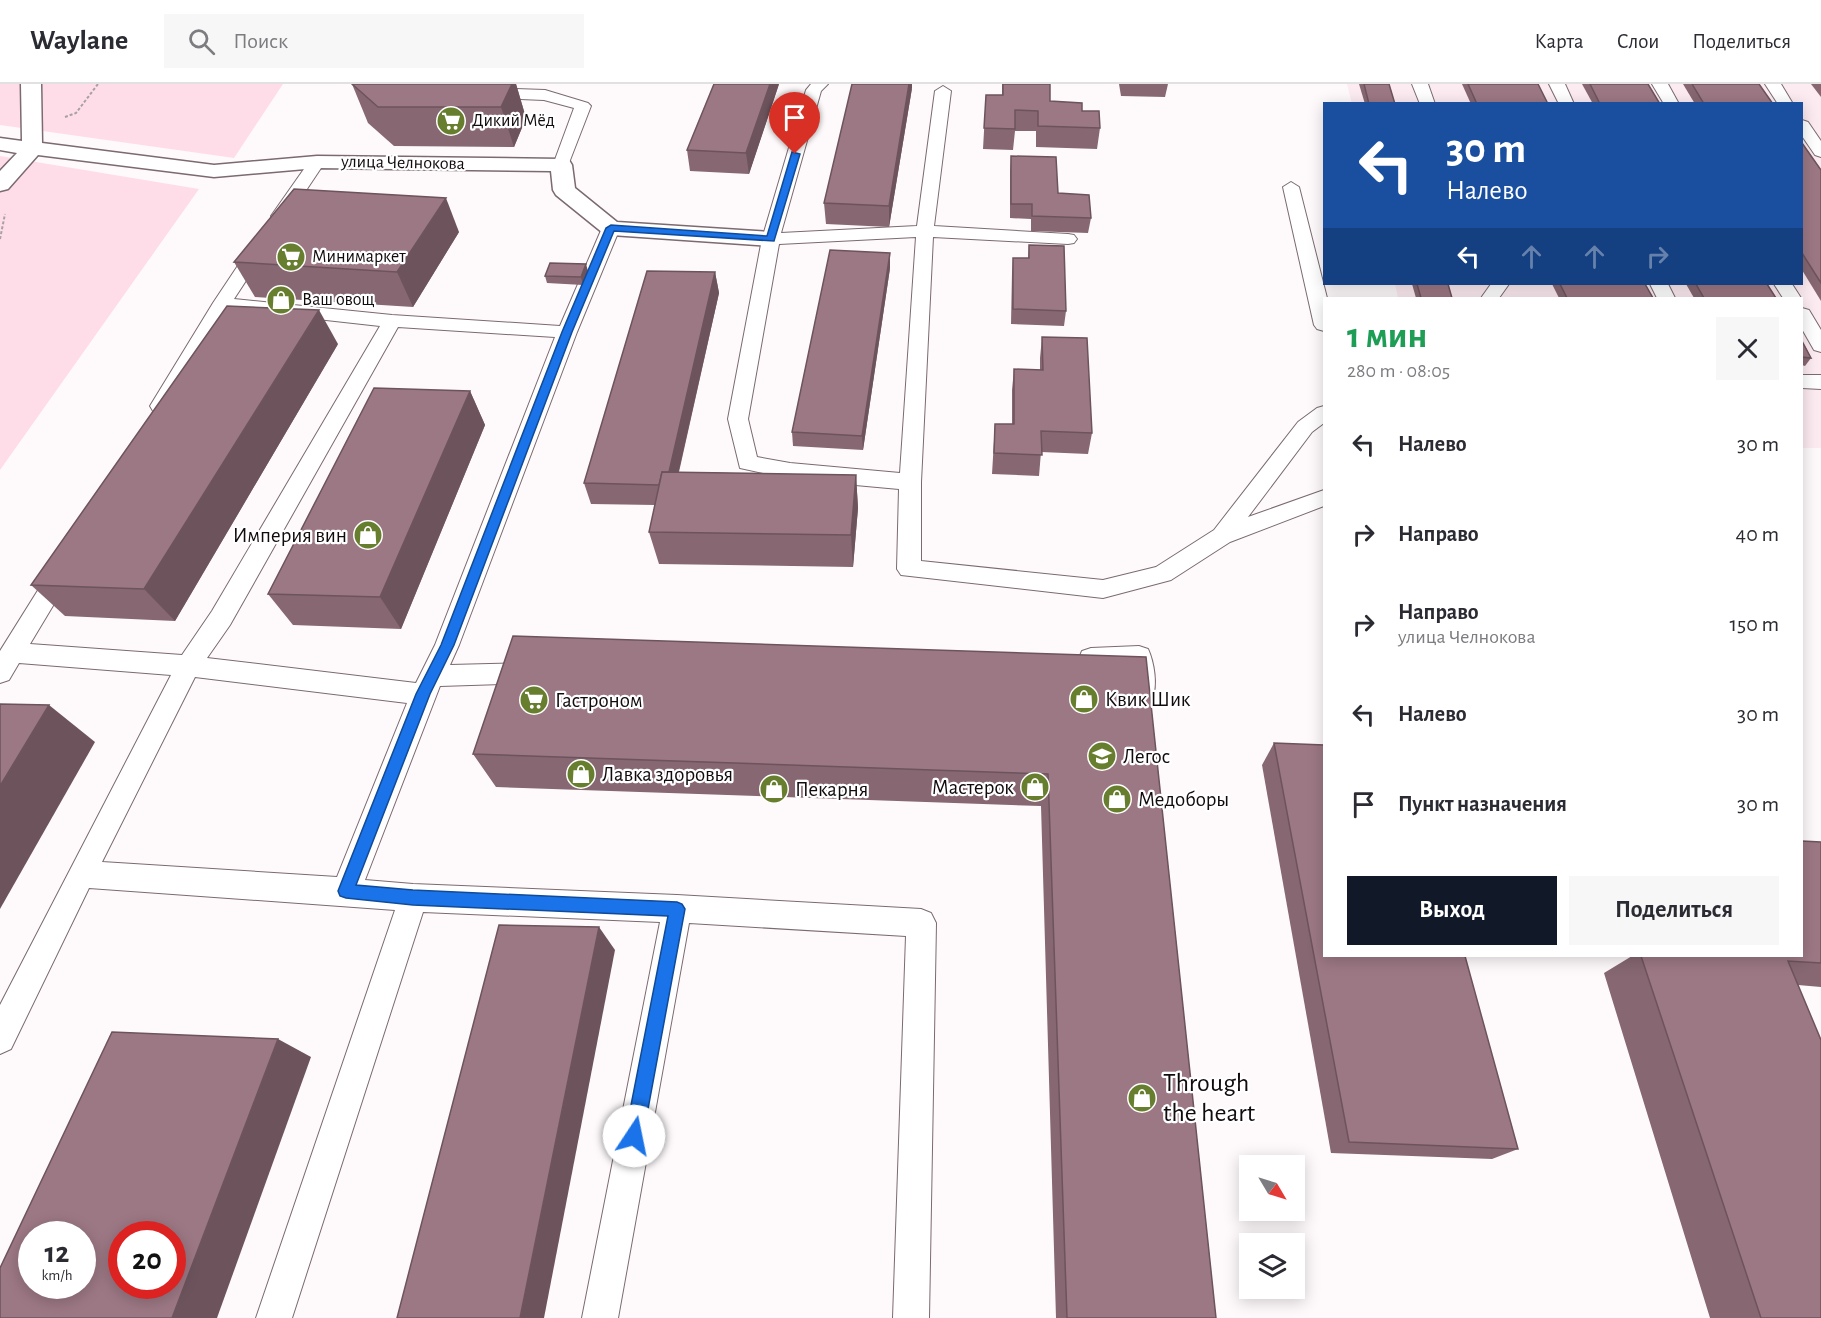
<!DOCTYPE html>
<html lang="ru">
<meta charset="utf-8">
<style>
:root{--surface:#fff;--page:#f7f7f7;--text:#2b2b33;--muted:#7c7c81;--line:#e1e1e2;--accent:#111827}
body{margin:0;font-family:"Alegreya Sans",sans-serif;background:var(--page);color:var(--text);height:100vh;display:flex;flex-direction:column;font-size:22px;white-space:nowrap}
*{box-sizing:border-box;margin:0}
p{font-size:20px;color:var(--muted)}
.icon{flex:none;width:33px;height:33px;fill:none;stroke:currentColor;stroke-width:2;stroke-linecap:round;stroke-linejoin:round}
.map{position:relative;flex:1;overflow:hidden}
.details{position:absolute;left:1323px;top:213px;width:480px;height:660px;display:flex;flex-direction:column;background:var(--surface);border-radius:0px;box-shadow:0 3px 15px #0003}
.details>*{flex:none}
.hud{position:absolute;left:1323px;top:18px;width:480px;height:183px;border-radius:0px;box-shadow:0 3px 15px #0003;background:#1a4fa0;color:#fff;overflow:hidden}
.needle{width:39px;rotate:128deg}
.tools{position:absolute;left:1239px;top:1071px;display:grid;gap:12px}
.tools a{display:grid;place-items:center;width:66px;height:66px;border-radius:0px;background:var(--surface);box-shadow:0 3px 15px #0003;font-size:30px}
.speed{position:absolute;left:18px;top:1137px;display:flex;gap:12px;font-size:30px;font-weight:700;text-align:center}
.speed>*{display:grid;place-content:center;width:78px;height:78px;border-radius:50%;background:var(--surface);box-shadow:0 3px 15px #0003;line-height:1}
.speed small{font-size:15px;font-weight:400}
.speed .limit{border:9px solid #d22;background:#fff;color:#111}
.pin{position:absolute;display:grid;place-items:center;width:51px;height:51px;color:#fff;margin:-62px -26px;border-radius:50% 50% 50% 0;rotate:-45deg;box-shadow:0 0 6px #0007}
.pin .icon{rotate:45deg}
.me{position:absolute;width:66px;margin:-33px;rotate:11deg;stroke-linejoin:round;filter:drop-shadow(0 0 4px #0008)}
.turn{display:flex;align-items:center;gap:21px;height:126px;padding:0 24px;font-size:27px}
.turn .icon{width:78px;height:78px;stroke-width:2.5}
.turn b{display:block;font-size:42px;line-height:51px}
.lanes{display:flex;align-items:center;height:57px;padding:0 24px;background:#0003;justify-content:center;gap:30px;direction:ltr}
.lanes .off{opacity:.35}
.round{display:grid;place-items:center;flex:none;width:63px;height:63px;border-radius:0px;background:var(--page)}
.headline{display:flex;align-items:center;justify-content:space-between;height:102px;padding:0 24px}
h1{font-size:36px;font-weight:600;line-height:45px;color:#1e9e55}
.primary-button{display:flex;gap:12px;margin-top:auto;padding:12px 24px}
.primary-button a{flex:1;height:69px;border-radius:0px;background:var(--accent);color:#fff;font-size:24px;font-weight:600;line-height:69px;text-align:center}
.primary-button a+a{background:var(--page);color:var(--text)}
ul{padding:0;list-style:none}
li{display:flex;align-items:center;gap:18px;height:90px;padding:0 24px}
li div{flex:1}
li b{display:block;font-size:22px}
li em{font-style:normal}
header{display:flex;align-items:center;gap:36px;box-sizing:border-box;height:84px;padding:0 30px;background:var(--surface);border-bottom:2px solid var(--line)}
header strong{font-size:28px}
nav{display:flex;gap:33px;margin-inline-start:auto;font-size:21px}
.search{width:420px;height:54px;background:var(--page);display:flex;align-items:center;gap:15px;box-sizing:border-box;padding:0 21px;border-radius:0px;color:var(--muted);font-size:22px}
.map>svg:first-child{display:block}
.built{fill:#fcebf0}
.green{fill:#ffdde8}
.lines{fill:none;stroke-linecap:round;stroke-linejoin:round}
.lane-casing{stroke:#7b6a70;stroke-width:2}
.street-casing{stroke:#7b6a70;stroke-width:3}
.path{stroke:#a6a1a2;stroke-width:2;stroke-dasharray:3 2;stroke-linecap:butt}
.lane{fill:#fff;fill-rule:evenodd}
.street{fill:#fff;fill-rule:evenodd}
.wall{fill:#866772}
.shaded-wall{fill:#6d545c}
.building{fill:#9c7884;stroke:#6d545c;stroke-width:1.5;fill-rule:evenodd}
.route{fill:#1a73e8;stroke:#114b97;stroke-width:1.5}
.labels{text-anchor:middle;dominant-baseline:central;stroke-width:4.5;stroke-linejoin:round;paint-order:stroke}
.far-poi-label{font-size:18px;fill:#120b0e;stroke:#fff;text-anchor:start}
.far-street-label{font-size:18px;fill:#120b0e;stroke:#fff}
.poi-label{font-size:21px;fill:#120b0e;stroke:#fff;text-anchor:start}
.near-poi-label{font-size:26px;fill:#120b0e;stroke:#fff;text-anchor:start}
</style>
<header>
<strong>Waylane</strong>
<div class="search"><svg class="icon" aria-label="search" viewBox="0 0 24 24"><circle cx="10" cy="10" r="6"/><path d="M15 15l6 6"/></svg>Поиск</div>
<nav><a>Карта</a><a>Слои</a><a>Поделиться</a></nav>
</header>
<div class="map">
<svg width="1821" height="1234" viewBox="0 0 1821 1234">
<rect width="100%" height="100%" fill="#fefafb"/>
<path class="built" d="M1347,0H1821V364H1802V214H1398L1395,200H1802V20H1352Z"/>
<g class="green">
<path d="M0,0H283L234,74L0,41Z"/>
<path d="M0,72L199,105L0,386Z"/>
</g>
<g class="lines">
<g class="lane-casing">
<g id="lane">
<path d="M468,0H484L481,4L545,6L588,19L591,22L567,84H555L553,81L574,24L544,16L471,13L463,8Z"/>
<path d="M811,0H828L821,7L781,149L917,142L935,7L943,2L951,7L934,142L1068,150L1074,151L1077,155L1074,159L1068,160L933,153L921,398V477L1103,496L1156,483L1214,446L1298,338L1317,324L1324,322V339L1312,348L1248,433L1324,406V422L1230,458L1171,496L1103,514L901,491L897,485L899,405L790,395L740,384L728,335L762,155L806,6ZM916,153L900,389L790,379L757,373L748,335L779,160Z"/>
<path d="M1412,0H1428L1435,20H1420Z"/>
<path d="M1549,0H1565L1574,20H1559Z"/>
<path d="M1652,0H1668L1679,20H1664Z"/>
<path d="M1765,0H1781L1793,20H1778Z"/>
<path d="M1802,36L1808,38L1821,57V73L1815,71L1802,52Z"/>
<path d="M317,73L325,78L289,132L286,136H274L271,132L311,75Z"/>
<path d="M1291,98L1299,103L1327,214H1324V247L1317,245L1314,241L1283,103Z"/>
<path d="M611,139L617,140L620,144L577,248L459,561L450,581L533,579L542,582L546,589L542,596L533,599L440,602L365,796L413,800L677,811L921,825L931,829L936,839L929,1234H893L906,852L689,839L618,1234H582L660,838L423,828L292,1234H256L395,826L89,804L11,965L0,970V921L171,591L19,579L9,596L0,599V567L55,479L63,476L71,479L75,485L30,560L182,571L212,527L380,242L228,225L167,327L160,329L153,327L150,322L213,219L253,159H265L268,163L234,215L392,231L560,242L602,144L605,140ZM398,243L555,253L435,561L416,599L207,574L230,541ZM195,593L407,619L337,793L102,778Z"/>
<path d="M1491,200H1509L1499,214H1481Z"/>
<path d="M1650,200H1668L1675,214H1657Z"/>
<path d="M1774,200H1792L1801,214H1783Z"/>
<path d="M1802,224L1809,226L1821,246V268L1814,266L1802,245Z"/>
<path d="M1802,291H1821V305L1802,304Z"/>
<path d="M1139,562L1148,565C1154,578 1158,602 1152,614L1143,617L1134,614L1130,607L1128,582L1091,584L1082,581L1079,574L1082,567L1091,564Z"/>
</g>
</g>
<g class="street-casing">
<path id="street" d="M21,0H41L42,59L214,81L317,72L561,75L569,76L572,81L575,104L617,138L771,148L779,150L782,155L779,160L771,162L611,151L603,149L556,111L553,106L551,87L317,84L214,93L38,71L8,105L0,107V87L17,69L0,66V54L22,57Z"/>
</g>
<g class="path">
<path d="M65,33L76,29L98,0"/>
<path d="M0,155L5,130"/>
</g>
<use href="#lane" class="lane"/>
<use href="#street" class="street"/>
</g>
<g class="wall">
<path d="M352,0H516L526,34L514,63L394,62L368,39Z"/>
<path d="M779,0L749,90L690,87L687,66Z"/>
<path d="M1002,0H1050V17L1082,27L1100,44L1097,65L1036,63V47H1015L1013,66L983,65L986,11H1002Z"/>
<path d="M1119,0H1168L1165,13L1121,12Z"/>
<path d="M1359,0H1389L1395,20H1365Z"/>
<path d="M1462,0H1538L1548,20H1471Z"/>
<path d="M1582,0H1648L1660,20H1593Z"/>
<path d="M1683,0H1759L1773,20H1695Z"/>
<path d="M1811,0H1821V13Z"/>
<path d="M912,4L889,143L826,140L824,119Z"/>
<path d="M1802,59L1821,86V217L1802,186Z"/>
<path d="M1011,72L1058,109L1091,134L1088,149L1031,147V135L1010,134V87Z"/>
<path d="M459,148L413,223L255,213L234,178Z"/>
<path d="M1029,161L1066,227L1064,242L1011,240L1012,188L1013,174H1028Z"/>
<path d="M890,184L863,366L793,362L792,348Z"/>
<path d="M588,187L583,201L547,199L545,192Z"/>
<path d="M715,188L719,209L679,388L856,391L858,424L853,483L659,480L649,448L655,421L591,420L584,399Z"/>
<path d="M1412,200H1448L1452,214H1416Z"/>
<path d="M1552,200H1645L1653,214H1559Z"/>
<path d="M1686,200H1767L1776,214H1694Z"/>
<path d="M1042,253L1092,349L1088,370L1041,368L1039,392L992,390L995,340H1012V306L1014,285L1040,286V274Z"/>
<path d="M1802,257L1811,274L1805,282L1802,281Z"/>
<path d="M338,260L175,537L65,532L31,501Z"/>
<path d="M470,307L485,341L401,545L293,541L268,510Z"/>
<path d="M1146,573L1216,1234H1056L1041,722L496,703L473,670Z"/>
<path d="M1274,659L1518,1065L1492,1075L1331,1069L1262,681Z"/>
<path d="M1821,758V903L1798,901L1821,1234H1710L1604,889L1632,872H1802Z"/>
</g>
<g class="shaded-wall">
<path d="M512,0H516L526,34L514,63L501,23Z"/>
<path d="M770,0H779L749,90L746,69Z"/>
<path d="M909,0H912V4L889,143V122Z"/>
<path d="M446,114L459,148L413,223L397,188Z"/>
<path d="M890,169V184L863,366L862,352Z"/>
<path d="M586,180L588,187L583,201L581,193Z"/>
<path d="M715,188L719,209L671,421L666,401Z"/>
<path d="M319,226L338,260L175,537L144,505Z"/>
<path d="M470,307L485,341L401,545L380,513Z"/>
<path d="M856,391L858,424L853,483L851,451Z"/>
<path d="M49,621L95,658L0,825V702Z"/>
<path d="M599,843L615,866L544,1234H520Z"/>
<path d="M278,955L311,973L217,1234H172Z"/>
</g>
<g class="building">
<path d="M352,0H512L501,23H378Z"/>
<path d="M714,0H770L746,69L687,66Z"/>
<path d="M852,0H909L889,122L824,119Z"/>
<path d="M1003,0H1050V17L1082,19V27H1099L1100,44L1038,42V27L1015,26V45L984,44L986,11H1003Z"/>
<path d="M1364,0H1389L1395,20H1369Z"/>
<path d="M1468,0H1538L1548,20H1477Z"/>
<path d="M1590,0H1648L1660,20H1600Z"/>
<path d="M1692,0H1759L1773,20H1704Z"/>
<path d="M1802,59L1821,86V199L1802,169Z"/>
<path d="M1011,72L1056,73L1058,109L1089,111L1091,134L1032,132V120H1011Z"/>
<path d="M294,105L446,114L397,188L234,178Z"/>
<path d="M1029,161L1064,162L1066,227L1013,225V174H1029Z"/>
<path d="M830,166L890,169L862,352L792,348Z"/>
<path d="M550,179L586,180L581,193L545,192Z"/>
<path d="M647,187L715,188L669,388H662L659,401L584,399Z"/>
<path d="M1417,200H1448L1452,214H1421Z"/>
<path d="M1560,200H1645L1653,214H1567Z"/>
<path d="M1696,200H1767L1776,214H1704Z"/>
<path d="M227,222L319,226L144,505L31,501Z"/>
<path d="M1042,253L1087,254L1092,349L1041,347L1042,371L994,369L995,340H1014V285L1043,286Z"/>
<path d="M1802,257L1811,274L1802,273Z"/>
<path d="M374,304L470,307L380,513L268,510Z"/>
<path d="M662,388L856,391L851,451L649,448Z"/>
<path d="M513,552L1146,573L1216,1234H1067L1048,690L473,670Z"/>
<path d="M0,620L49,621L0,702Z"/>
<path d="M1274,659L1324,661V872H1465L1518,1065L1349,1058Z"/>
<path d="M1802,757L1821,758V879L1788,877L1821,956V1234H1761L1641,872H1802Z"/>
<path d="M499,841L599,843L520,1234H397Z"/>
<path d="M112,948L278,955L172,1234H0V1184ZM32,1150H82V1202H32ZM122,1150H172V1202H122Z"/>
</g>
<path class="route" d="M792,68L800,70L774,157L614,147L572,248L454,561L430,610L356,801L413,806L677,818L682,820L685,825L643,1052L640,1058L634,1061L628,1058L625,1052L668,832L413,821L346,814L340,812L338,807L416,610L441,561L562,248L606,144L611,141L767,152Z"/>
<defs>
<g id="supermarket-disc" transform="scale(1.5)"><circle r="9.5" fill="#687e2f" stroke="#fff"/><path d="M-6-5.5h2.5l.6 2H6L4.5 2H-2.5L-4.4-4H-6ZM-1.5 3.2a1.3 1.3 0 1 0 .1 0ZM3 3.2a1.3 1.3 0 1 0 .1 0Z" fill="#fff"/></g>
<g id="shop-disc" transform="scale(1.5)"><circle r="9.5" fill="#687e2f" stroke="#fff"/><path d="M-5-2.5h2.3a2.7 3.5 0 0 1 5.4 0H5L5.5 6h-11ZM-1.5-2.5h3a1.5 2.3 0 0 0-3 0Z" fill="#fff"/></g>
<g id="school-disc" transform="scale(1.5)"><circle r="9.5" fill="#687e2f" stroke="#fff"/><path d="M0-5L7-2L0 1L-7-2ZM-4 1L0 2.5L4 1V4Q0 6-4 4Z" fill="#fff"/></g>
</defs>
<g fill-rule="evenodd">
<use href="#supermarket-disc" x="451" y="37"/>
<use href="#supermarket-disc" x="291" y="173"/>
<use href="#shop-disc" x="281" y="216"/>
<use href="#shop-disc" x="368" y="451"/>
<use href="#shop-disc" x="1084" y="615"/>
<use href="#supermarket-disc" x="534" y="616"/>
<use href="#school-disc" x="1102" y="672"/>
<use href="#shop-disc" x="581" y="690"/>
<use href="#shop-disc" x="1035" y="703"/>
<use href="#shop-disc" x="774" y="705"/>
<use href="#shop-disc" x="1117" y="715"/>
<use href="#shop-disc" x="1142" y="1014"/>
</g>
<g class="labels">
<g class="far-poi-label">
<text x="472" y="37">Дикий Мёд</text>
<text x="312" y="173">Минимаркет</text>
<text x="302" y="216">Ваш овощ</text>
</g>
<g class="far-street-label">
<text transform="translate(403 79) rotate(1)">улица Челнокова</text>
</g>
<g class="poi-label">
<text x="347" y="451" text-anchor="end">Империя вин</text>
<text x="1105" y="615">Квик Шик</text>
<text x="555" y="616">Гастроном</text>
<text x="1123" y="672">Легос</text>
<text x="602" y="690">Лавка здоровья</text>
<text x="1014" y="703" text-anchor="end">Мастерок</text>
<text x="795" y="705">Пекарня</text>
<text x="1138" y="715">Медоборы</text>
</g>
<g class="near-poi-label">
<text x="1163" y="999">Through<tspan x="1163" dy="30">the heart</tspan></text>
</g>
</g>
</svg>
<div class="tools">
<a><svg class="needle" viewBox="-14 -14 28 28"><path d="M0-13l5 13h-10z" fill="#e53935"/><path d="M0 13l5-13h-10z" fill="#7c7c81"/></svg></a>
<a><svg class="icon" aria-label="layers" viewBox="0 0 24 24"><path d="M12 4l9 5-9 5-9-5zM3 14l9 5 9-5"/></svg></a>
</div>
<div class="speed"><div>12<small>km/h</small></div><div class="limit">20</div></div>
<div class="pin" style="left:795px;top:70px;background:#d93025"><svg class="icon" aria-label="arrive" viewBox="0 0 24 24"><path d="M6 21V4h12l-3 4 3 4H6"/></svg></div>
<svg class="me" style="left:634px;top:1052px" viewBox="-20 -20 40 40"><circle r="19" fill="#fff"/><path d="M0-13L10 11 0 6-10 11z" fill="#1a73e8"/></svg>
<div class="hud">
<div class="turn"><svg class="icon" aria-label="left" viewBox="0 0 24 24"><path d="M17 20v-9H6M10 6l-5 5 5 5"/></svg><div><b>30 m</b>Налево</div></div>
<div class="lanes"><svg class="icon" aria-label="left" viewBox="0 0 24 24"><path d="M17 20v-9H6M10 6l-5 5 5 5"/></svg><svg class="icon off" aria-label="ahead" viewBox="0 0 24 24"><path d="M12 20V5M6 11l6-6 6 6"/></svg><svg class="icon off" aria-label="ahead" viewBox="0 0 24 24"><path d="M12 20V5M6 11l6-6 6 6"/></svg><svg class="icon off" aria-label="right" viewBox="0 0 24 24"><path d="M7 20v-9h11M14 6l5 5-5 5"/></svg></div>
</div>
<section class="details">
<div class="headline"><div><h1>1 мин</h1><p>280 m · 08:05</p></div><a class="round"><svg class="icon" aria-label="close" viewBox="0 0 24 24"><path d="M6 6l12 12M18 6L6 18"/></svg></a></div>
<ul>
<li><svg class="icon" aria-label="left" viewBox="0 0 24 24"><path d="M17 20v-9H6M10 6l-5 5 5 5"/></svg><div><b>Налево</b></div><em>30 m</em></li>
<li><svg class="icon" aria-label="right" viewBox="0 0 24 24"><path d="M7 20v-9h11M14 6l5 5-5 5"/></svg><div><b>Направо</b></div><em>40 m</em></li>
<li><svg class="icon" aria-label="right" viewBox="0 0 24 24"><path d="M7 20v-9h11M14 6l5 5-5 5"/></svg><div><b>Направо</b><p>улица Челнокова</p></div><em>150 m</em></li>
<li><svg class="icon" aria-label="left" viewBox="0 0 24 24"><path d="M17 20v-9H6M10 6l-5 5 5 5"/></svg><div><b>Налево</b></div><em>30 m</em></li>
<li><svg class="icon" aria-label="arrive" viewBox="0 0 24 24"><path d="M6 21V4h12l-3 4 3 4H6"/></svg><div><b>Пункт назначения</b></div><em>30 m</em></li>
</ul>
<div class="primary-button"><a>Выход</a><a>Поделиться</a></div>
</section>
</div>
